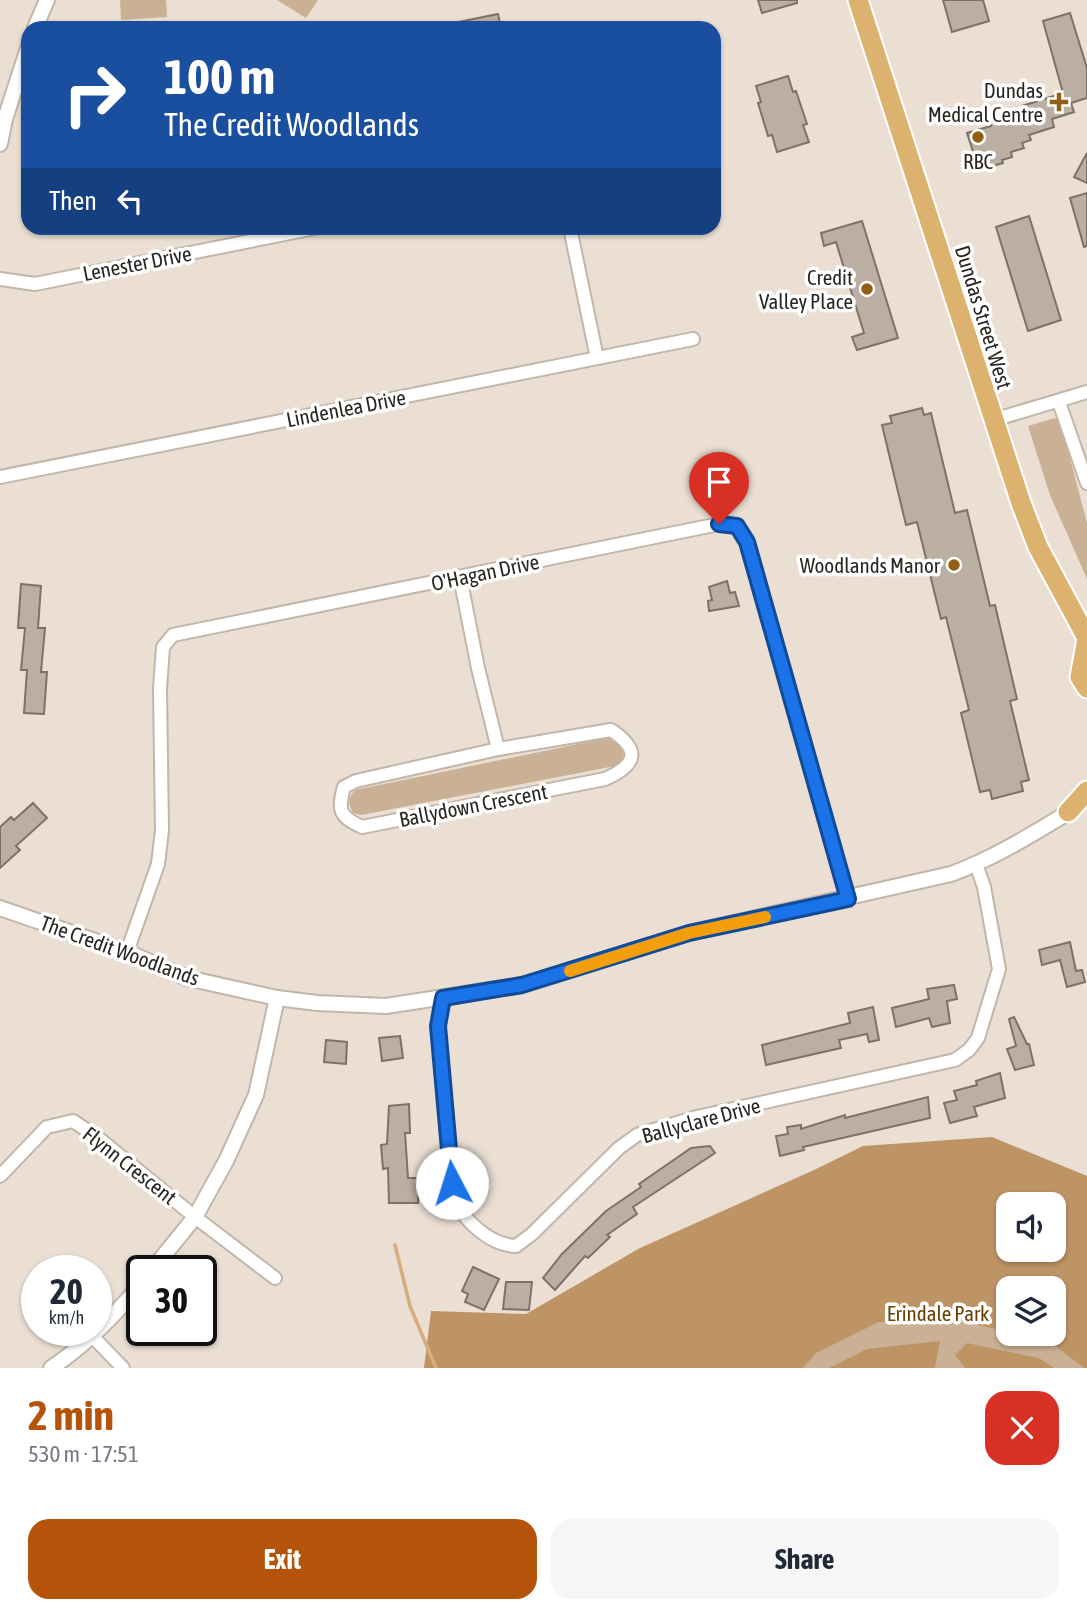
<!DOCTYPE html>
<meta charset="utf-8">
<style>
:root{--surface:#fff;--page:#f6f6f7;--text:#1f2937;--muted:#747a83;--accent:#b45309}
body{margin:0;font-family:"Asap Condensed",sans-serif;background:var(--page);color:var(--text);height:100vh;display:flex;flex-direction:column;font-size:26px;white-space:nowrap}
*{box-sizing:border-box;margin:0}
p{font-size:23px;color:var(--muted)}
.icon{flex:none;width:38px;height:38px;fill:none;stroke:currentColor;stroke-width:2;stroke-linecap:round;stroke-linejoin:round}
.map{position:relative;height:1368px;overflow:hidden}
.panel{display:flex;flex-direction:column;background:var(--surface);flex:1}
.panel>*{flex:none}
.hud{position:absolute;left:21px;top:21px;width:700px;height:214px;border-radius:21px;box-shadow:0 2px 5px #0004;background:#1a4fa0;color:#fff;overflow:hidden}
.controls{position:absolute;left:996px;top:1192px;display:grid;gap:14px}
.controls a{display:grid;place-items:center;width:70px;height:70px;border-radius:14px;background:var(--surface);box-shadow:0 2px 5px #0004;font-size:35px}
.speed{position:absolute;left:21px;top:1255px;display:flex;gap:14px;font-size:35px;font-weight:700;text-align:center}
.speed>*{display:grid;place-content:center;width:91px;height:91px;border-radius:50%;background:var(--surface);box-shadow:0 2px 5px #0004;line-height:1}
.speed small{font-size:18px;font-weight:400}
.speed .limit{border:4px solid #111;border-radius:10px;background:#fff;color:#111}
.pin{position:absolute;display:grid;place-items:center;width:60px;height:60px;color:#fff;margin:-72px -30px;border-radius:50% 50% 50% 0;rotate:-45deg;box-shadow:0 0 7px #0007}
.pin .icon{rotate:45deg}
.me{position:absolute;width:77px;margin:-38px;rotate:355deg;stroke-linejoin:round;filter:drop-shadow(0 0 5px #0008)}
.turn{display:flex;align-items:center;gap:24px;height:147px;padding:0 28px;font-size:32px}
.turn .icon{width:91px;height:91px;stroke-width:2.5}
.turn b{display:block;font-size:49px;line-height:60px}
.then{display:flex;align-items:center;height:66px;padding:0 28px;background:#0003;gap:14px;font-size:26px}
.round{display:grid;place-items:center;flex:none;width:74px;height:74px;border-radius:21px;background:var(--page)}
.headline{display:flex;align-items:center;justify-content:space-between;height:119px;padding:0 28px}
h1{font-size:42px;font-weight:700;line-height:52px;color:var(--accent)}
.action{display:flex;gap:14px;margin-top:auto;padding:14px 28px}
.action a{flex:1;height:80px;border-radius:21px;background:var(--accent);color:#fff;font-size:28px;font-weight:700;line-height:80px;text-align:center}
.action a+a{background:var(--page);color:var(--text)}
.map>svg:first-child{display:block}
.green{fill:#cab094;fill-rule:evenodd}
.forest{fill:#be9465;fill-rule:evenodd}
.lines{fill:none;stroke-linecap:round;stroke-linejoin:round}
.stream{stroke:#d8ad7d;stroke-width:3.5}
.building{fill:#bbafa3;stroke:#7d7267;stroke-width:2}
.minor-casing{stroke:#c1b6a9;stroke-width:16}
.tertiary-casing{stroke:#c1b6a9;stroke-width:18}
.primary-casing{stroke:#fff;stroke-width:23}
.minor{stroke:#fff;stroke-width:12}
.tertiary{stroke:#fff;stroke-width:14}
.primary{stroke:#dcb26e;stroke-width:19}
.route-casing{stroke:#114b97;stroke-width:18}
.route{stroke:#1a73e8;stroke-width:12}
.slow{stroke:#f59e0b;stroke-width:12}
.poi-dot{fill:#945f15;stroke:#fff;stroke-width:2.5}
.labels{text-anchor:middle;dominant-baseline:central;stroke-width:7;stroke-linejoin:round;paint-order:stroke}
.poi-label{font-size:21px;fill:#292520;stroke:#fff;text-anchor:end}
.street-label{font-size:21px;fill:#292520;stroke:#fff}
.park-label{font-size:21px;fill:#694002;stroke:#fff}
</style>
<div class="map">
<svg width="1087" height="1368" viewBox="0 0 1087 1368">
<rect width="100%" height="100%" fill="#ebdfd3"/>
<g class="green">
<path d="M120,0H166L167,17L121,20Z"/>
<path d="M277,0H318L306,18Z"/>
<path d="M173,22V28H117V26Z"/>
<path d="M1055,418L1060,420L1087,523V579L1050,495L1028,426Z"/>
<path d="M612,737L625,749L624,759L615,766L361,815L353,813C348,803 347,799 355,790Z"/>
<path d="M1022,1264L1087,1305V1368H746ZM1008,1288H1054V1334H1008Z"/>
</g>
<g class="forest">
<path d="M992,1137L1087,1176V1368H1084L1049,1341L1016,1334H1054V1288H1008V1332L956,1320L879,1322L816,1353L803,1368H424L431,1311L526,1314L640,1248L814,1170L863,1146ZM1008,1204H1054V1250H1008Z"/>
<path d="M940,1341L935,1368H829L867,1349Z"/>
<path d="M967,1343L1039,1358L1054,1368H965L955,1355Z"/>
</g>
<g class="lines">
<path class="stream" d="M395,1245L410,1306L436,1368"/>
</g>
<g class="building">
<path d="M758,0H797V3L762,13Z"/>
<path d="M943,0H983L989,21L952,32Z"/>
<path d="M1070,13L1087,68V98L1071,103L1074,112L1052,119L1054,127L1029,135L1031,140L1022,143L1024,148L1011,152L1012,157L1002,160L1003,163L979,170L967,133L991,126L990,122L1023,111L1022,106L1063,93L1043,21Z"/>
<path d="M498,14L501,28H453V23Z"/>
<path d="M788,76L793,92L796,91L807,124L803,125L809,142L777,152L772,135L768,136L758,103L761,102L756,86Z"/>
<path d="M1087,153V183L1074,177Z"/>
<path d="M1087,193V246L1084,247L1070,198Z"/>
<path d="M1029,216L1061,320L1028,331L996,227Z"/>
<path d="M862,221L898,338L857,350L852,337L864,333L836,242L824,246L821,233Z"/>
<path d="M922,408L924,415L931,413L955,513L967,510L990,606L995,605L1017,699L1010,701L1029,780L1021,782L1023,791L992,799L990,790L980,792L961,713L969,710L946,617L941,619L917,522L906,525L882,425L892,423L890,416Z"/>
<path d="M727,581L730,593L735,592L739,606L709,611L708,601L712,600L709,587Z"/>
<path d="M21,584L41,586L38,628H45L41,672H47L44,714L24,713L27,670H21L25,628H18Z"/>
<path d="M33,803L47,818L16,846L20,850L0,868V827L11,817L14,820Z"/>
<path d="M1070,942L1076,971L1082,970L1085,982L1067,987L1060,960L1042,965L1039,950Z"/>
<path d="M954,985L957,999L947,1001L950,1023L932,1027L929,1018L896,1027L892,1008L929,999L927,989Z"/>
<path d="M873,1007L879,1040L869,1042L867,1034L839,1040L841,1048L766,1065L762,1045L850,1023L848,1013Z"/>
<path d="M1014,1017L1027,1044H1029L1034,1065L1015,1070L1007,1049L1016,1046L1009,1019Z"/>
<path d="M400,1036L403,1058L382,1061L379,1038Z"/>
<path d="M326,1040L347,1042L346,1064L324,1062Z"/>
<path d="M1000,1073L1005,1098L974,1107L977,1116L950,1123L944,1103L957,1100L954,1091L977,1085L976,1081Z"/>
<path d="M928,1097L930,1118L803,1147L804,1150L780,1156L776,1136L788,1134L787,1127L801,1125V1129L845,1115V1118Z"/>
<path d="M409,1104L410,1133H405L408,1178H419L418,1203H389L388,1168L383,1169L381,1145L387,1144L389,1106Z"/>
<path d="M710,1146L715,1153L633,1207L637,1214L607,1235L610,1237L588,1258L585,1256L555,1290L543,1278L562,1254L606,1211L641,1187L639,1184L691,1148Z"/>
<path d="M473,1267L499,1279L484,1310L465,1302L468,1294L462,1291Z"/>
<path d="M506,1282H532L529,1310L503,1309Z"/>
</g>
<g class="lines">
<g class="minor-casing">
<g id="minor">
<path d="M570,228L597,358"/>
<path d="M0,279L35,284L315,228"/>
<path d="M1059,402L1087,483"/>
<path d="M993,420L1087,392"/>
<path d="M0,477L693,339"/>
<path d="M460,577L478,668L498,749"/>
<path d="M611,730C641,750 637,765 605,779L362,827C340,817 337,811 344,787L356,781L498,749Z"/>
<path d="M127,952L158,864L162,830L160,689L163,647L173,635L719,524L737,526L747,542L848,899"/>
<path d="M443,998L438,1025L452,1195C462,1219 489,1245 516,1246L532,1234L619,1148L637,1135L697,1117L955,1060L969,1050L978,1038L999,969L984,887L976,864"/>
<path d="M0,1176L47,1127L73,1121L97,1137L195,1217L275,1278"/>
<path d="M92,1336L123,1368"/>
</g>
</g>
<g class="tertiary-casing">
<g id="tertiary">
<path d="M35,28L47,0"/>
<path d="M0,144L5,119L28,48"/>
<path d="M0,908L127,952L187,978L277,998L317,1003L386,1006L522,985L689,933L951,874C995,858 1034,833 1074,809"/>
<path d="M152,1270L195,1217L226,1161L256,1095L277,998"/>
<path d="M51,1368C86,1345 115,1315 142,1283"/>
</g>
</g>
<g class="primary-casing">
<g id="primary">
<path d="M858,0L1021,503L1038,547L1087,638"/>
<path d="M1087,639L1080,677L1087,688"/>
<path d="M1068,812L1087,791"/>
</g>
</g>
<use href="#minor" class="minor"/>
<use href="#tertiary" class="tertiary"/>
<use href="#primary" class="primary"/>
</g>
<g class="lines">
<g class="route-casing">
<path id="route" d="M452,1183L438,1026L443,998L522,985L689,933L848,899L747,542L737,526L719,524"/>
</g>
<use href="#route" class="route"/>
<path class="slow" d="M570,971L689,933L765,917"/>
</g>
<g class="poi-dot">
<path d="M1055.5 91.5h7v7h7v7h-7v7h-7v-7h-7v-7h7z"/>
<circle cx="978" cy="137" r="7"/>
<circle cx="867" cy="289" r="7"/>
<circle cx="954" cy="565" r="7"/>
</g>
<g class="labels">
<g class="poi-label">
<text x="1043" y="90">Dundas<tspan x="1043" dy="24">Medical Centre</tspan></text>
<text x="978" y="161" text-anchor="middle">RBC</text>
<text x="853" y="277">Credit<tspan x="853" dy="24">Valley Place</tspan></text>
<text x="940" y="565">Woodlands Manor</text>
</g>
<g class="street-label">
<text transform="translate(137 263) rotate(-11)">Lenester Drive</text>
<text transform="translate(984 317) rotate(73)">Dundas Street West</text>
<text transform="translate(346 408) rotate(-11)">Lindenlea Drive</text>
<text transform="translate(485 572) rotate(-12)">O'Hagan Drive</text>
<text transform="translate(473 805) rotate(-11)">Ballydown Crescent</text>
<text transform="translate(120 950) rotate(20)">The Credit Woodlands</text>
<text transform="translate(701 1120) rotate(-15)">Ballyclare Drive</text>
<text transform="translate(130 1165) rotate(38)">Flynn Crescent</text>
</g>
<g class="park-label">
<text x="938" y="1313">Erindale Park</text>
</g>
</g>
</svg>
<div class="controls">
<a><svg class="icon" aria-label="sound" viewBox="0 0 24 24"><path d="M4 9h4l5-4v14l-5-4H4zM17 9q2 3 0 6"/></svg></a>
<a><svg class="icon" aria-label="layers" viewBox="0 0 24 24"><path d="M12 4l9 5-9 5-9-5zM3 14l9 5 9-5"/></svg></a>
</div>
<div class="speed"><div>20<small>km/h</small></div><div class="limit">30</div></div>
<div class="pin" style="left:719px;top:524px;background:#d93025"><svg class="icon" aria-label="arrive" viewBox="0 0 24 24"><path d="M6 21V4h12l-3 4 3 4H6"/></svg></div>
<svg class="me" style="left:452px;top:1183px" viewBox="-20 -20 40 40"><circle r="19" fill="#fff"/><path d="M0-13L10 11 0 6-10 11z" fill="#1a73e8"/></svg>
<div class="hud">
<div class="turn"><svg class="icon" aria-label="right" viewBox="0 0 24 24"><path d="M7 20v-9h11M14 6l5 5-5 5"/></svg><div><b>100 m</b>The Credit Woodlands</div></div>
<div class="then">Then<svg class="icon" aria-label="left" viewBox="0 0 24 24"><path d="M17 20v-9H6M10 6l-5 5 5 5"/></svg></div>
</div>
</div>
<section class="panel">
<div class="headline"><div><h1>2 min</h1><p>530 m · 17:51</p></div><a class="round" style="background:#d93025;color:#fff"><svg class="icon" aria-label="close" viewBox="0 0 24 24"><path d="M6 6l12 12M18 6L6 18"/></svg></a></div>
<div class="action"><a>Exit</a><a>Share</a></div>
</section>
